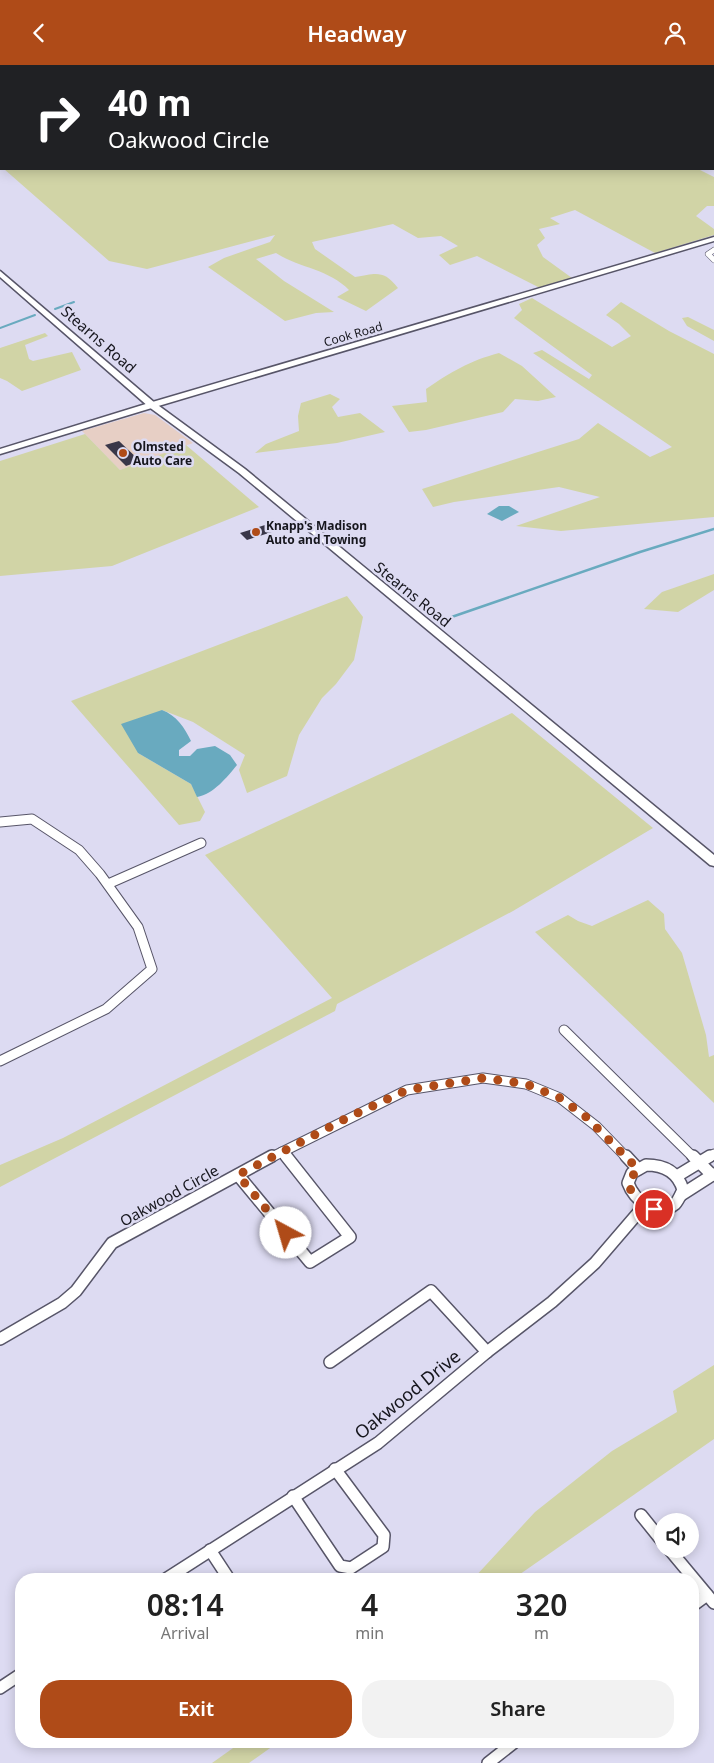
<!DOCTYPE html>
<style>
:root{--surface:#fff;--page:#f2f2f2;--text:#222;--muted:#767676;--accent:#af4b18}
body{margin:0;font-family:"Noto Sans",sans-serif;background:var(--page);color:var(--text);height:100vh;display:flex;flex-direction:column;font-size:19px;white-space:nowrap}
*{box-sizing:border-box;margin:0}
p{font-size:16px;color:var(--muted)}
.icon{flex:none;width:28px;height:28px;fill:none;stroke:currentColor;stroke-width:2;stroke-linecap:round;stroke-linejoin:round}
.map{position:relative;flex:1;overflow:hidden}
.side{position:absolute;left:15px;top:1508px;width:684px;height:175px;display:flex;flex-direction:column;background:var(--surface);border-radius:20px;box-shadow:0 2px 12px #0003}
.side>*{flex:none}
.hud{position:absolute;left:0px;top:0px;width:715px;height:105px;box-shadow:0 2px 12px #0003;background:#202124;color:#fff;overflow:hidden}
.buttons{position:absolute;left:654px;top:1448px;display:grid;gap:10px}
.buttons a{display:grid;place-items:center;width:45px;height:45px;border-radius:50%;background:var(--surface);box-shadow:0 2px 12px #0003;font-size:25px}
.pin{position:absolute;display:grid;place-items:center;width:42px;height:42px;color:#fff;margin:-21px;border:2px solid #fff;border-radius:50%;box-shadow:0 1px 5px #0007}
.me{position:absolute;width:55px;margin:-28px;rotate:321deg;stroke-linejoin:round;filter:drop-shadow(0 0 4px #0008)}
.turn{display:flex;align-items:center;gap:18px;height:105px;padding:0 25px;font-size:22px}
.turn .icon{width:65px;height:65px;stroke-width:2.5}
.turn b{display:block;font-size:35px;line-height:42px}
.eta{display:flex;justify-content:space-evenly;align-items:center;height:85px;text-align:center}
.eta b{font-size:30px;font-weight:600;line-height:35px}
.cta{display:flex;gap:10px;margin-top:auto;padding:10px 25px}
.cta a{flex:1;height:58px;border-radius:20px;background:var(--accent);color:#fff;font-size:20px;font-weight:600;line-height:58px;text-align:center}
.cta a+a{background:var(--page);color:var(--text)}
header{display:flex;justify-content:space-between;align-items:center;height:65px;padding:0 25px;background:var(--accent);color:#fff;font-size:22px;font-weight:600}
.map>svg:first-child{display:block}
.commercial{fill:#e7cfc5}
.green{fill:#d1d4a6}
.water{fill:#69aabf}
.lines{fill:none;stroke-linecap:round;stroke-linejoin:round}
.stream-far1{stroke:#69aabf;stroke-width:2}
.stream{stroke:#69aabf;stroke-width:2.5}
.building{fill:#3a3749}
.minor-far2-casing{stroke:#575568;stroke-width:6}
.minor-far1-casing{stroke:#575568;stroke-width:11}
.minor-casing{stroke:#575568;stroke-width:14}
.tertiary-casing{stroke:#575568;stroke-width:3}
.secondary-casing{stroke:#575568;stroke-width:3}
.minor-far2{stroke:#fff;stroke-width:5}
.minor-far1{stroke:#fff;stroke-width:9}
.minor{stroke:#fff;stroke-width:11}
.tertiary{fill:#fff;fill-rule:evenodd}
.secondary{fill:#fff;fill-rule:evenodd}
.route{stroke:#af4b18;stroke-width:9;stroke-dasharray:0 16.2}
.poi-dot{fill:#af4b18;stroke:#dddbf2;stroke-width:2}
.labels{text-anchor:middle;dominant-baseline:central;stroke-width:5;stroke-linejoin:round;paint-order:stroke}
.far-street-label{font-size:12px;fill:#16161d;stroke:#dddbf2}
.far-poi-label{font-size:12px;font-weight:bold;fill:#16161d;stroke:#dddbf2;text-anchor:start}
.street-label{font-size:15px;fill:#16161d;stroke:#dddbf2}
.near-street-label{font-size:18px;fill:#16161d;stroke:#dddbf2}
</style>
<header><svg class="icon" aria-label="back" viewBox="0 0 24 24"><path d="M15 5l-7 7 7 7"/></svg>Headway<svg class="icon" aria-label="person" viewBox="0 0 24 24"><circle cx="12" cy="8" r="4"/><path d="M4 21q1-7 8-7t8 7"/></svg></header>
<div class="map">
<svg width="714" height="1698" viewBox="0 0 714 1698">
<rect width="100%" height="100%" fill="#dddbf2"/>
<path class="commercial" d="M144,348L155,350L193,378L120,405L82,366Z"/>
<g class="green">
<path d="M43,0H491L493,1H38Z"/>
<path d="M4,104H698L714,112V141H707L696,151L714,164V170L655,188L575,145L550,153L560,159L539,164L545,173L537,180L543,192L572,213L540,223L477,191L450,200L439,190L458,181L441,171L418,173L393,159L312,177L315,184L355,212C376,209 383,204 398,223L366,246L337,232L349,225C329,204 299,203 276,188L256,194L284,216L334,247L316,248L285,256L208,202L224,193L270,177L275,170L147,204L109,196Z"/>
<path d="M532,233L612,282L631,271L619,259L606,250L621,237L669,266L714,289V452L561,466L516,461L600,432L559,422L454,437L433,442L422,424L579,374L598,358L650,392L672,382L533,288L542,285L589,314L592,310L514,253L522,245L519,239Z"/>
<path d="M688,252L714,265V276L687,261L682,253Z"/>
<path d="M45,268L48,271L25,280L29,294L33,296L72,287L81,305L22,326L7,316L0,313V283Z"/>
<path d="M499,288L522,301L556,332L538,336L515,334L503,347L426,365L409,367L392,341L427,337L426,324C451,307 469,296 499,288Z"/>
<path d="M330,329L340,334L332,342L338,352L360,348L385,367L337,378L255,388L266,379L299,366L298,351L301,338Z"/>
<path d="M85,369L120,405L186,380L259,442L112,501L0,511V396Z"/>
<path d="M714,509V525L678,547L644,544L662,527Z"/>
<path d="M347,531L363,552L354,595L336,619L322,633L299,670L287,711L247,728L239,705L245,690L193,657L162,645L138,688L191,719L205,747L200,756L179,760L71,636Z"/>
<path d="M512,648L653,763L513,846L337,939L335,946L0,1122V1100L63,1073L332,933L205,790Z"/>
<path d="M648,835L664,849L665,864L682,888L706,970L709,992L714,990V1038L535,867L568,850L578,856L592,861Z"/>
<path d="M714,1300V1374L513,1514H473L535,1447L612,1386L677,1347L673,1326Z"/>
<path d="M243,1676H280L249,1698H212Z"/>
</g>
<g class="water">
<path d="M499,441H509L519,447L502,456L487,449Z"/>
<path d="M162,645C176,650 185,663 191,676L179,685V691H190L197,684L215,681L230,690L237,700C227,712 214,729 197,732L191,719L138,688L121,659Z"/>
</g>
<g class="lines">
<g class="stream-far1">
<path d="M55,244L74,237"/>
<path d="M0,263L35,250"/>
</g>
<path class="stream" d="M440,556L640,487L714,464"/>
</g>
<g class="building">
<path d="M119,376L140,396L126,401L105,380Z"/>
<path d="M265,460L272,467L247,475L240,468Z"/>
</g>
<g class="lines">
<g class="minor-far2-casing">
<path id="minor-far2" d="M714,185L708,189L714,195"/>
</g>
<g class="minor-far1-casing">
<g id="minor-far1">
<path d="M0,757L32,754L79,785L100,809L138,862L152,904L106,944L0,996"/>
<path d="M108,819L201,778"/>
<path d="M564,965L694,1093"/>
<path d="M282,1087L287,1093"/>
<path d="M270,1093L407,1025L483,1013L526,1019L560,1033L596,1061L627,1093"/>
<path d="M708,1093L714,1089"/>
</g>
</g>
<g class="minor-casing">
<g id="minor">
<path d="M626,1091L638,1104"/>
<path d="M693,1091L712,1110"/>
<path d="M646,1100C664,1100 678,1107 683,1125C681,1129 678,1136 675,1139C657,1154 634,1135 628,1118L632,1108Z"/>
<path d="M238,1110L310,1197L350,1172L286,1091"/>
<path d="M677,1111L710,1091"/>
<path d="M681,1130L714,1109"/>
<path d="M0,1274L62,1238L76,1226L112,1178L272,1091"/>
<path d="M330,1297L431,1226L487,1287"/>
<path d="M293,1431L340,1501L351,1503L383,1482L384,1470L335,1404"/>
<path d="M641,1450L662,1476"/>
<path d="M669,1484L714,1538"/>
<path d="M210,1485L229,1514"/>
<path d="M166,1514L378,1378L487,1287L552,1237L595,1198L644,1141"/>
<path d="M692,1541L707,1530"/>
<path d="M0,1623L21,1609"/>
<path d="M488,1698L516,1676"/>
</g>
</g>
<g class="tertiary-casing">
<path id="tertiary" d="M714,172V176L155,342L0,389V384L149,338Z"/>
</g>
<g class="secondary-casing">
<path id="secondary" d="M0,206L155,338L245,404L714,790V801L710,800L239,408L149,342L0,212Z"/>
</g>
<use href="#minor-far2" class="minor-far2"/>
<use href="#minor-far1" class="minor-far1"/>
<use href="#minor" class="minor"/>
<use href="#tertiary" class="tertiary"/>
<use href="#secondary" class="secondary"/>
</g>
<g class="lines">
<path class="route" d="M286,1168L238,1110L347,1053L407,1025L483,1013L526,1019L560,1033L586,1052L638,1104L630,1114C628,1131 639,1140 654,1144"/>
</g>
<g class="poi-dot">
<circle cx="123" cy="388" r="5"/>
<circle cx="256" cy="467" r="5"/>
</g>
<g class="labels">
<g class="far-street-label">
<text transform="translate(353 269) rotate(-16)">Cook Road</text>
</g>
<g class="far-poi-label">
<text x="133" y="381">Olmsted<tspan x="133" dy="14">Auto Care</tspan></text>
<text x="266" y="460">Knapp's Madison<tspan x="266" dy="14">Auto and Towing</tspan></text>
</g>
<g class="street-label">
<text transform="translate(99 274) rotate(41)">Stearns Road</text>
<text transform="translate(413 529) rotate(39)">Stearns Road</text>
<text transform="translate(169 1130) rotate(-29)">Oakwood Circle</text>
</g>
<g class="near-street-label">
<text transform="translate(407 1329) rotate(-39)">Oakwood Drive</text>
</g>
</g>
</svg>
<div class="buttons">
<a><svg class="icon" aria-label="sound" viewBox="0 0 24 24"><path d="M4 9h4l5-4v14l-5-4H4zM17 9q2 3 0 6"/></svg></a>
</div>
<div class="pin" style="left:654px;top:1144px;background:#d93025"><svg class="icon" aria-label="arrive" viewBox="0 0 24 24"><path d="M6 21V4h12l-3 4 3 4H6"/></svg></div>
<svg class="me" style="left:286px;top:1168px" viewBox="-20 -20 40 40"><circle r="19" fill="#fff"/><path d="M0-13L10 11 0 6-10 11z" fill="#af4b18"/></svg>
<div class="hud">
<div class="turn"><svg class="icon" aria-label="right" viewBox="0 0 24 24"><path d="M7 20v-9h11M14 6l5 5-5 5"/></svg><div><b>40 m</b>Oakwood Circle</div></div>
</div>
<section class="side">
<div class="eta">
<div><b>08:14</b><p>Arrival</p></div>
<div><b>4</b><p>min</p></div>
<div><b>320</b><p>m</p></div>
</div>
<div class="cta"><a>Exit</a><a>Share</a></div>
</section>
</div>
